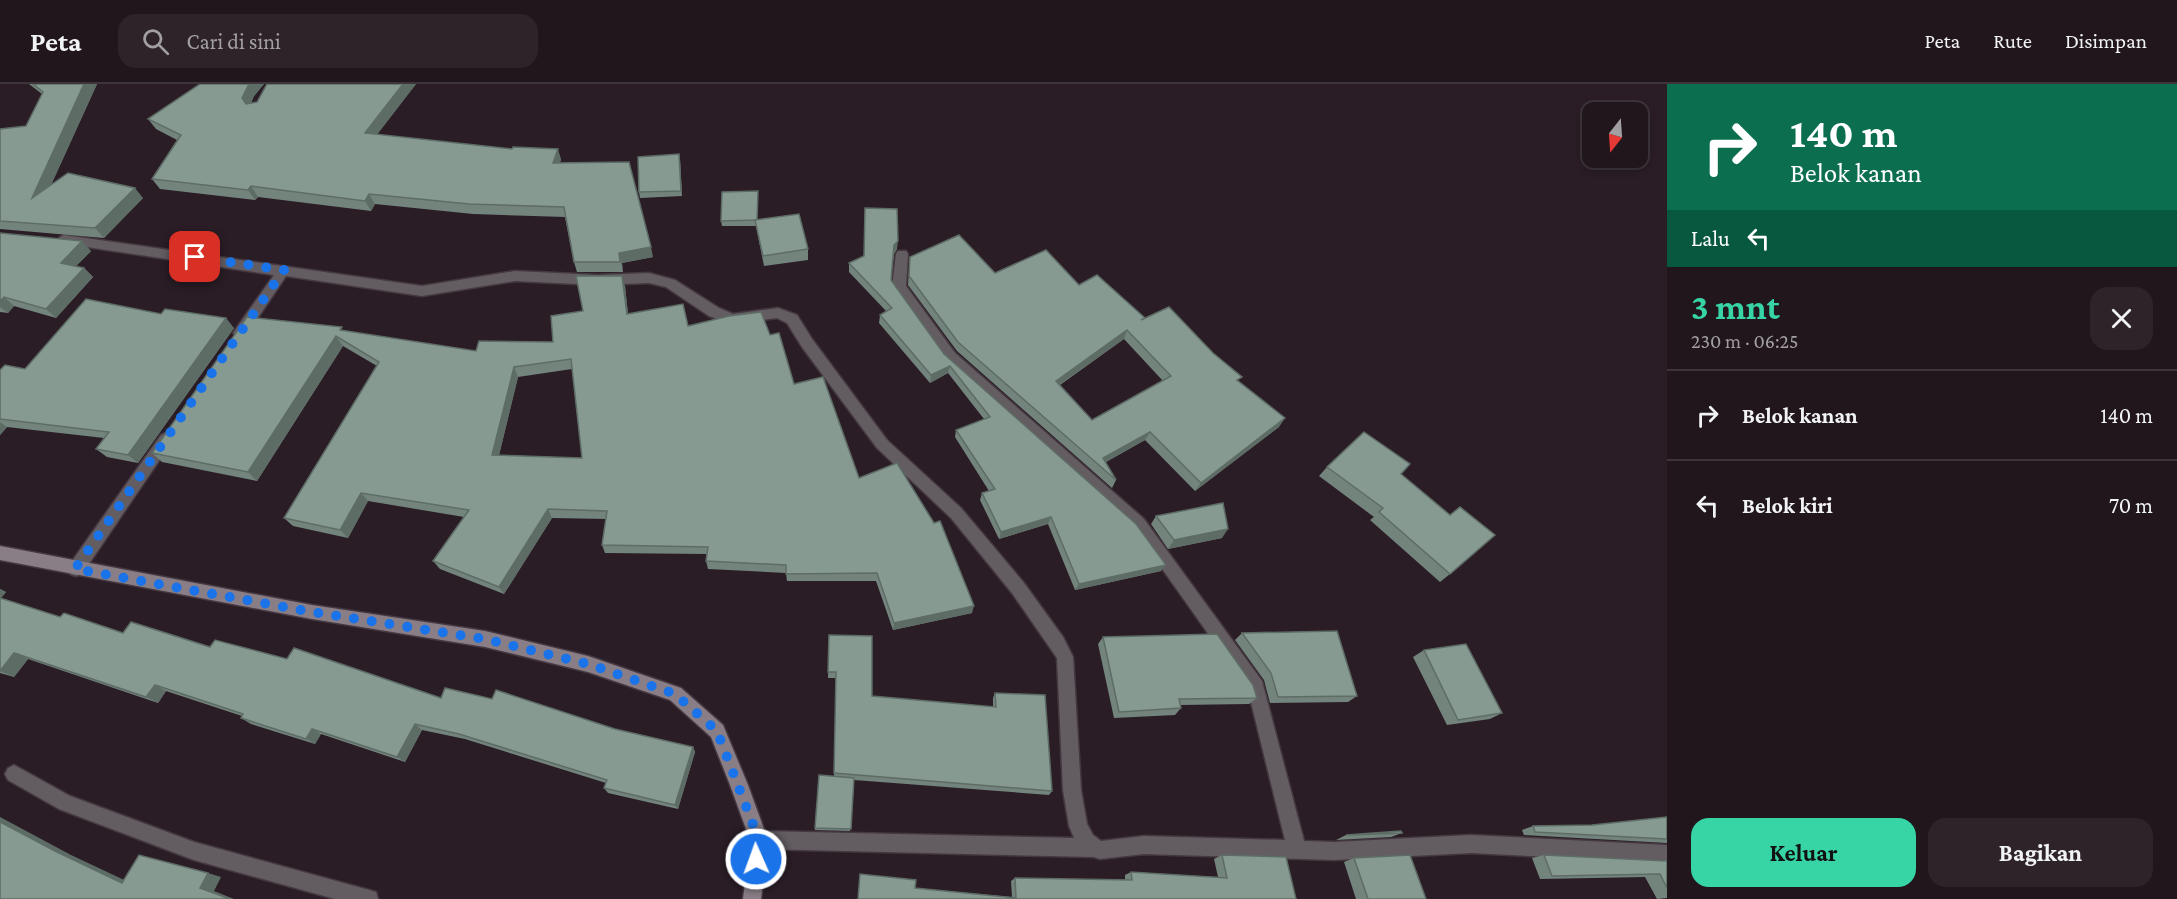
<!DOCTYPE html>
<html lang="id">
<meta charset="utf-8">
<style>
:root{--surface:#20161c;--page:#2d2329;--text:#f1f3f6;--muted:#a29fa3;--line:#3d353b;--accent:#37d4a6}
body{margin:0;font-family:"Crimson Pro",serif;background:var(--page);color:var(--text);height:100vh;display:flex;flex-direction:column;font-size:22px;white-space:nowrap}
*{box-sizing:border-box;margin:0}
p{font-size:20px;color:var(--muted)}
.icon{flex:none;width:33px;height:33px;fill:none;stroke:currentColor;stroke-width:2;stroke-linecap:round;stroke-linejoin:round}
.map{position:relative;flex:1;overflow:hidden}
.sheet{display:flex;flex-direction:column;background:var(--surface);width:510px}
.sheet>*{flex:none}
.banner{background:#0b6e4f;color:#fff;overflow:hidden}
.needle{width:39px;rotate:197deg}
.tools{position:absolute;left:1582px;top:18px;display:grid;gap:12px}
.tools a{display:grid;place-items:center;width:66px;height:66px;border-radius:12px;background:var(--surface);box-shadow:0 3px 9px #0003,0 0 0 2px var(--line);font-size:30px}
.pin{position:absolute;display:grid;place-items:center;width:51px;height:51px;color:#fff;margin:-26px;border-radius:12px;box-shadow:0 3px 9px #0006}
.me{position:absolute;width:66px;margin:-33px;rotate:358deg;stroke-linejoin:round;filter:drop-shadow(0 0 4px #0008)}
.turn{display:flex;align-items:center;gap:21px;height:126px;padding:0 24px;font-size:27px}
.turn .icon{width:78px;height:78px;stroke-width:2.5}
.turn b{display:block;font-size:42px;line-height:51px}
.then{display:flex;align-items:center;height:57px;padding:0 24px;background:#0003;gap:12px;font-size:22px}
.round{display:grid;place-items:center;flex:none;width:63px;height:63px;border-radius:18px;background:var(--page)}
.headline{display:flex;align-items:center;justify-content:space-between;height:102px;padding:0 24px}
h1{font-size:36px;font-weight:700;line-height:45px;color:var(--accent)}
.button{display:flex;gap:12px;margin-top:auto;padding:12px 24px}
.button a{flex:1;height:69px;border-radius:18px;background:var(--accent);color:#111;font-size:24px;font-weight:700;line-height:69px;text-align:center}
.button a+a{background:var(--page);color:var(--text)}
ul{padding:0;list-style:none}
li{display:flex;align-items:center;gap:18px;height:90px;padding:0 24px;border-top:2px solid var(--line)}
li div{flex:1}
li b{display:block;font-size:22px}
li em{font-style:normal}
header{display:flex;align-items:center;gap:36px;box-sizing:border-box;height:84px;padding:0 30px;background:var(--surface);border-bottom:2px solid var(--line)}
header strong{font-size:28px}
nav{display:flex;gap:33px;margin-inline-start:auto;font-size:21px}
.search{width:420px;height:54px;background:var(--page);display:flex;align-items:center;gap:15px;box-sizing:border-box;padding:0 21px;border-radius:18px;color:var(--muted);font-size:22px}
main{display:flex;flex:1;min-height:0}
.map>svg:first-child{display:block}
.lines{fill:none;stroke-linecap:round;stroke-linejoin:round}
.street-casing{stroke:#453841;stroke-width:3}
.secondary-casing{stroke:#453841;stroke-width:3}
.street{fill:#635d61;fill-rule:evenodd}
.secondary{fill:#897e86;fill-rule:evenodd}
.wall{fill:#73847d;fill-rule:evenodd}
.shaded-wall{fill:#5e6c66}
.building{fill:#869a91;stroke:#5e6c66;stroke-width:1.5;fill-rule:evenodd}
.route{stroke:#1a73e8;stroke-width:10;stroke-dasharray:0 18}
</style>
<header>
<strong>Peta</strong>
<div class="search"><svg class="icon" aria-label="search" viewBox="0 0 24 24"><circle cx="10" cy="10" r="6"/><path d="M15 15l6 6"/></svg>Cari di sini</div>
<nav><a>Peta</a><a>Rute</a><a>Disimpan</a></nav>
</header>
<main>
<div class="map">
<svg width="1667" height="815" viewBox="0 0 1667 815">
<rect width="100%" height="100%" fill="#2a1d26"/>
<g class="lines">
<g class="street-casing">
<g id="street">
<path d="M64,151L422,202L515,187L597,191L649,189L675,196L719,224L733,230L778,224L797,231L812,255L887,356L961,424L1024,499L1063,553L1073,573L1081,706L1087,740L1093,751L1101,757L1144,752L1285,756L1248,606L1134,445L945,277L892,203L896,170L898,167H906L908,170L906,202L955,269L1144,435L1262,597L1304,757L1334,758L1471,751L1667,761V779L1471,769L1334,776L1144,770L1100,775L1094,773L759,765L753,762L750,756L753,750L759,747L1074,754L1069,742L1063,706L1057,574L1012,509L951,434L877,364L802,263L787,239L777,234L732,240L709,232L666,203L649,199L597,201L515,197L422,212L286,192L245,253L240,254L233,249L274,191L60,159L58,156L60,153Z"/>
<path d="M166,349L171,351L173,355L171,359L82,490L76,492L70,490L68,485L70,480L161,351Z"/>
<path d="M14,681L70,712L194,758L369,806L376,808L378,815H335L194,776L59,725L8,696L5,690L8,684Z"/>
</g>
</g>
<g class="secondary-casing">
<path id="secondary" d="M0,462L312,521L485,547L588,572L681,604L723,641L748,701L768,756L761,815H743L750,756L730,701L711,653L670,616L588,588L485,563L312,535L0,476Z"/>
</g>
<use href="#street" class="street"/>
<use href="#secondary" class="secondary"/>
</g>
<g class="wall">
<path d="M29,0H97L51,101L143,114L104,154L0,145V45L26,42L42,10Z"/>
<path d="M200,0H264L254,12L251,19L416,0L377,50L561,75L560,79L653,173L622,179L623,188H577L574,178L565,133L473,130L375,120L371,127L258,113L255,116L160,105L152,95L177,56L156,45L148,35Z"/>
<path d="M680,76L682,112L640,114L639,108Z"/>
<path d="M758,113L757,136L808,165V176L764,182L756,142H722L721,137Z"/>
<path d="M0,149L91,167L76,182L84,184L93,193L56,234L14,222L8,229L0,228Z"/>
<path d="M897,165L894,170L891,196L944,270L1161,487L1075,506L1048,440L999,455L980,416L982,409L989,407L955,353L956,346L984,335L948,289L930,299L879,239L880,231L886,227L849,188V179Z"/>
<path d="M910,173L995,189L1079,201L1145,234L1239,298L1279,343L1195,407L1145,356L1106,378L1116,396L1112,404L957,267L908,201ZM1124,255L1163,297L1092,336L1060,301Z"/>
<path d="M625,202L628,230L688,242L770,251L794,300L859,394L972,529L893,546L876,497H787L786,489L708,485L706,477V470L605,469L602,461L606,435L552,434L504,510L440,485L433,477L464,433L368,417L348,454L293,442L284,434L377,282L343,262L257,397L162,378L152,369L345,247L476,267L553,258L583,227ZM572,285L582,374L499,371L518,293Z"/>
<path d="M161,230L234,244L138,379L107,373L96,365L104,354L7,343L0,351V286L25,285Z"/>
<path d="M1327,383L1401,390L1450,490L1440,498L1370,436L1374,433L1319,392Z"/>
<path d="M1156,432L1222,454L1168,465L1151,440Z"/>
<path d="M0,505L6,508L1,514L60,533L123,549L287,575L441,614L615,645L693,663L695,668L678,725L608,709L604,704L606,699L465,655L422,646L405,678L321,650L315,660L251,640L241,634L242,632L166,607L158,619L28,575L14,593L0,589Z"/>
<path d="M1242,549L1357,612L1348,618L1270,619L1264,596L1235,556Z"/>
<path d="M829,551L872,612L993,623V614L995,609L1052,707L1049,711L854,696L850,747L815,746V744L834,692L836,594H828Z"/>
<path d="M1103,553L1257,614L1249,620L1180,621L1181,624L1175,631L1114,634L1098,560Z"/>
<path d="M1424,566L1502,629L1490,635L1447,641L1413,573Z"/>
<path d="M1667,733V759L1524,751L1522,746L1533,742L1592,741Z"/>
<path d="M1402,749L1391,753L1336,756L1346,751Z"/>
<path d="M1222,771L1296,815H858L915,804L1012,813L1011,797L1015,794L1125,796V791L1131,788L1218,793L1214,775Z"/>
<path d="M1544,771L1667,777V814L1657,815L1645,793L1540,795L1532,774Z"/>
<path d="M1354,774L1426,815H1356L1344,778Z"/>
</g>
<g class="shaded-wall">
<path d="M84,0H97L41,123L32,114Z"/>
<path d="M249,0H264L254,12L249,24L242,14Z"/>
<path d="M403,0H416L370,60L365,49Z"/>
<path d="M558,65L561,75L556,89L553,79Z"/>
<path d="M679,70L680,76L682,112L681,107Z"/>
<path d="M251,102L258,113L255,116L248,106Z"/>
<path d="M135,104L143,114L104,154L95,144Z"/>
<path d="M369,110L375,120L371,127L365,117Z"/>
<path d="M82,157L91,167L70,188L61,179Z"/>
<path d="M898,157L897,165L894,170V161Z"/>
<path d="M651,163L653,173L622,179L623,188L619,169Z"/>
<path d="M84,184L93,193L56,234L46,225Z"/>
<path d="M622,192L625,202L629,240L627,230Z"/>
<path d="M4,213L14,222L8,229L0,223V217Z"/>
<path d="M226,234L234,244L138,379L128,371Z"/>
<path d="M1127,246L1124,255L1053,305L1056,297Z"/>
<path d="M336,252L343,262L257,397L248,388Z"/>
<path d="M950,282L948,289L930,299L931,291Z"/>
<path d="M514,283L518,293L497,380L492,371Z"/>
<path d="M1285,334L1279,343L1195,407L1201,399Z"/>
<path d="M0,338L7,343L0,351Z"/>
<path d="M1150,348L1145,356L1099,382L1103,374Z"/>
<path d="M361,409L368,417L348,454L340,446Z"/>
<path d="M548,425L552,434L504,510L499,503Z"/>
<path d="M1051,433L1048,440L999,455L1001,448Z"/>
<path d="M1228,445L1222,454L1168,465L1174,456Z"/>
<path d="M1166,481L1161,487L1075,506L1079,500Z"/>
<path d="M0,505L6,508L0,515Z"/>
<path d="M974,522L972,529L893,546L894,539Z"/>
<path d="M14,569L28,575L14,593L0,587Z"/>
<path d="M155,601L166,607L158,619L146,613Z"/>
<path d="M415,640L422,646L405,678L397,673Z"/>
<path d="M312,645L321,650L315,660L306,655Z"/>
<path d="M693,663L695,668L678,725L675,721Z"/>
<path d="M0,733L71,771L137,802L122,799L55,767L0,738Z"/>
<path d="M208,789L221,793L214,807L234,815H230L200,804Z"/>
</g>
<g class="building">
<path d="M33,0H84L32,114L68,89L135,104L95,144L0,137V45L26,42L43,8Z"/>
<path d="M200,0H249L242,14L246,20L257,18L267,0H403L365,49L512,65L513,63L558,65L553,79L629,78L651,163L619,169L620,178H574L564,123L469,120L369,110L365,117L251,102L248,106L152,95L181,51L148,35Z"/>
<path d="M679,70L681,107L639,108L638,73Z"/>
<path d="M758,107L757,136L721,137L722,108Z"/>
<path d="M865,124L897,125L898,157L894,161L891,196L944,270L1136,440L1166,481L1079,500L1051,433L1001,448L982,409L995,405L956,346L990,333L950,282L931,291L880,231L892,224L849,179L864,172Z"/>
<path d="M799,130L808,165L763,172L755,136Z"/>
<path d="M0,149L82,157L61,179L84,184L46,225L4,213L0,217Z"/>
<path d="M959,151L995,189L1046,166L1079,201L1097,191L1145,234L1141,236L1169,223L1213,269L1242,293L1237,296L1285,334L1201,399L1150,348L1103,374L1116,396L958,258L909,192L910,173ZM1127,246L1171,292L1092,336L1056,297Z"/>
<path d="M576,192H622L627,230L683,220L688,242L729,232L761,228L770,251L779,249L794,300L823,293L859,394L897,379L934,439L940,437L974,522L894,539L877,489L786,490V481L706,477L708,463L602,461L607,427L548,425L499,503L433,477L469,426L361,409L340,446L284,434L379,278L336,252L248,388L152,369L247,233L342,243L340,246L476,267L479,257L553,258L551,232L583,227ZM571,275L582,374L492,371L514,283Z"/>
<path d="M86,215L161,230L165,225L226,234L128,371L96,365L109,348L0,335V286L5,281L25,285Z"/>
<path d="M1364,348L1410,380L1401,390L1450,431L1460,423L1495,451L1450,490L1379,428L1383,424L1327,383Z"/>
<path d="M1223,419L1228,445L1174,456L1156,432Z"/>
<path d="M0,514L60,533L64,529L123,549L131,538L210,563L215,556L287,575L294,564L441,614L445,604L492,615L496,606L615,645L693,663L675,721L604,704L607,696L459,650L415,640L397,673L312,645L306,655L241,634L243,630L155,601L146,613L14,569L0,587Z"/>
<path d="M1337,547L1357,612L1278,613L1271,589L1242,549Z"/>
<path d="M1217,550L1253,601L1257,614L1179,615L1181,624L1119,628L1103,553Z"/>
<path d="M829,551L872,552V612L996,623L995,609L1045,611L1052,707L834,689L836,588H828Z"/>
<path d="M1466,560L1502,629L1458,636L1424,566Z"/>
<path d="M819,691L854,694L851,745L815,744Z"/>
<path d="M1667,733V755L1535,748L1533,742L1592,741Z"/>
<path d="M0,738L55,767L122,799L139,771L208,789L200,804L230,815H0Z"/>
<path d="M1401,747L1402,749L1346,751Z"/>
<path d="M1222,771L1286,773L1296,815H858L860,790L916,796L915,804L1016,814L1015,794L1132,796L1131,788L1227,794Z"/>
<path d="M1410,771L1426,815H1368L1354,774Z"/>
<path d="M1544,771L1667,777V804L1660,790L1552,792Z"/>
</g>
<g class="lines">
<path class="route" d="M195,173L284,186L75,485L312,528L485,555L588,580L675,610L717,647L759,756L756,775"/>
</g>
</svg>
<div class="tools">
<a><svg class="needle" viewBox="-14 -14 28 28"><path d="M0-13l5 13h-10z" fill="#e53935"/><path d="M0 13l5-13h-10z" fill="#a29fa3"/></svg></a>
</div>
<div class="pin" style="left:195px;top:173px;background:#d93025"><svg class="icon" aria-label="arrive" viewBox="0 0 24 24"><path d="M6 21V4h12l-3 4 3 4H6"/></svg></div>
<svg class="me" style="left:756px;top:775px" viewBox="-20 -20 40 40"><circle r="17" fill="#1a73e8" stroke="#fff" stroke-width="3"/><path d="M0-11L8 9 0 5-8 9z" fill="#fff"/></svg>
</div>
<section class="sheet">
<div class="banner">
<div class="turn"><svg class="icon" aria-label="right" viewBox="0 0 24 24"><path d="M7 20v-9h11M14 6l5 5-5 5"/></svg><div><b>140 m</b>Belok kanan</div></div>
<div class="then">Lalu<svg class="icon" aria-label="left" viewBox="0 0 24 24"><path d="M17 20v-9H6M10 6l-5 5 5 5"/></svg></div>
</div>
<div class="headline"><div><h1>3 mnt</h1><p>230 m · 06:25</p></div><a class="round"><svg class="icon" aria-label="close" viewBox="0 0 24 24"><path d="M6 6l12 12M18 6L6 18"/></svg></a></div>
<ul>
<li><svg class="icon" aria-label="right" viewBox="0 0 24 24"><path d="M7 20v-9h11M14 6l5 5-5 5"/></svg><div><b>Belok kanan</b></div><em>140 m</em></li>
<li><svg class="icon" aria-label="left" viewBox="0 0 24 24"><path d="M17 20v-9H6M10 6l-5 5 5 5"/></svg><div><b>Belok kiri</b></div><em>70 m</em></li>
</ul>
<div class="button"><a>Keluar</a><a>Bagikan</a></div>
</section>
</main>
